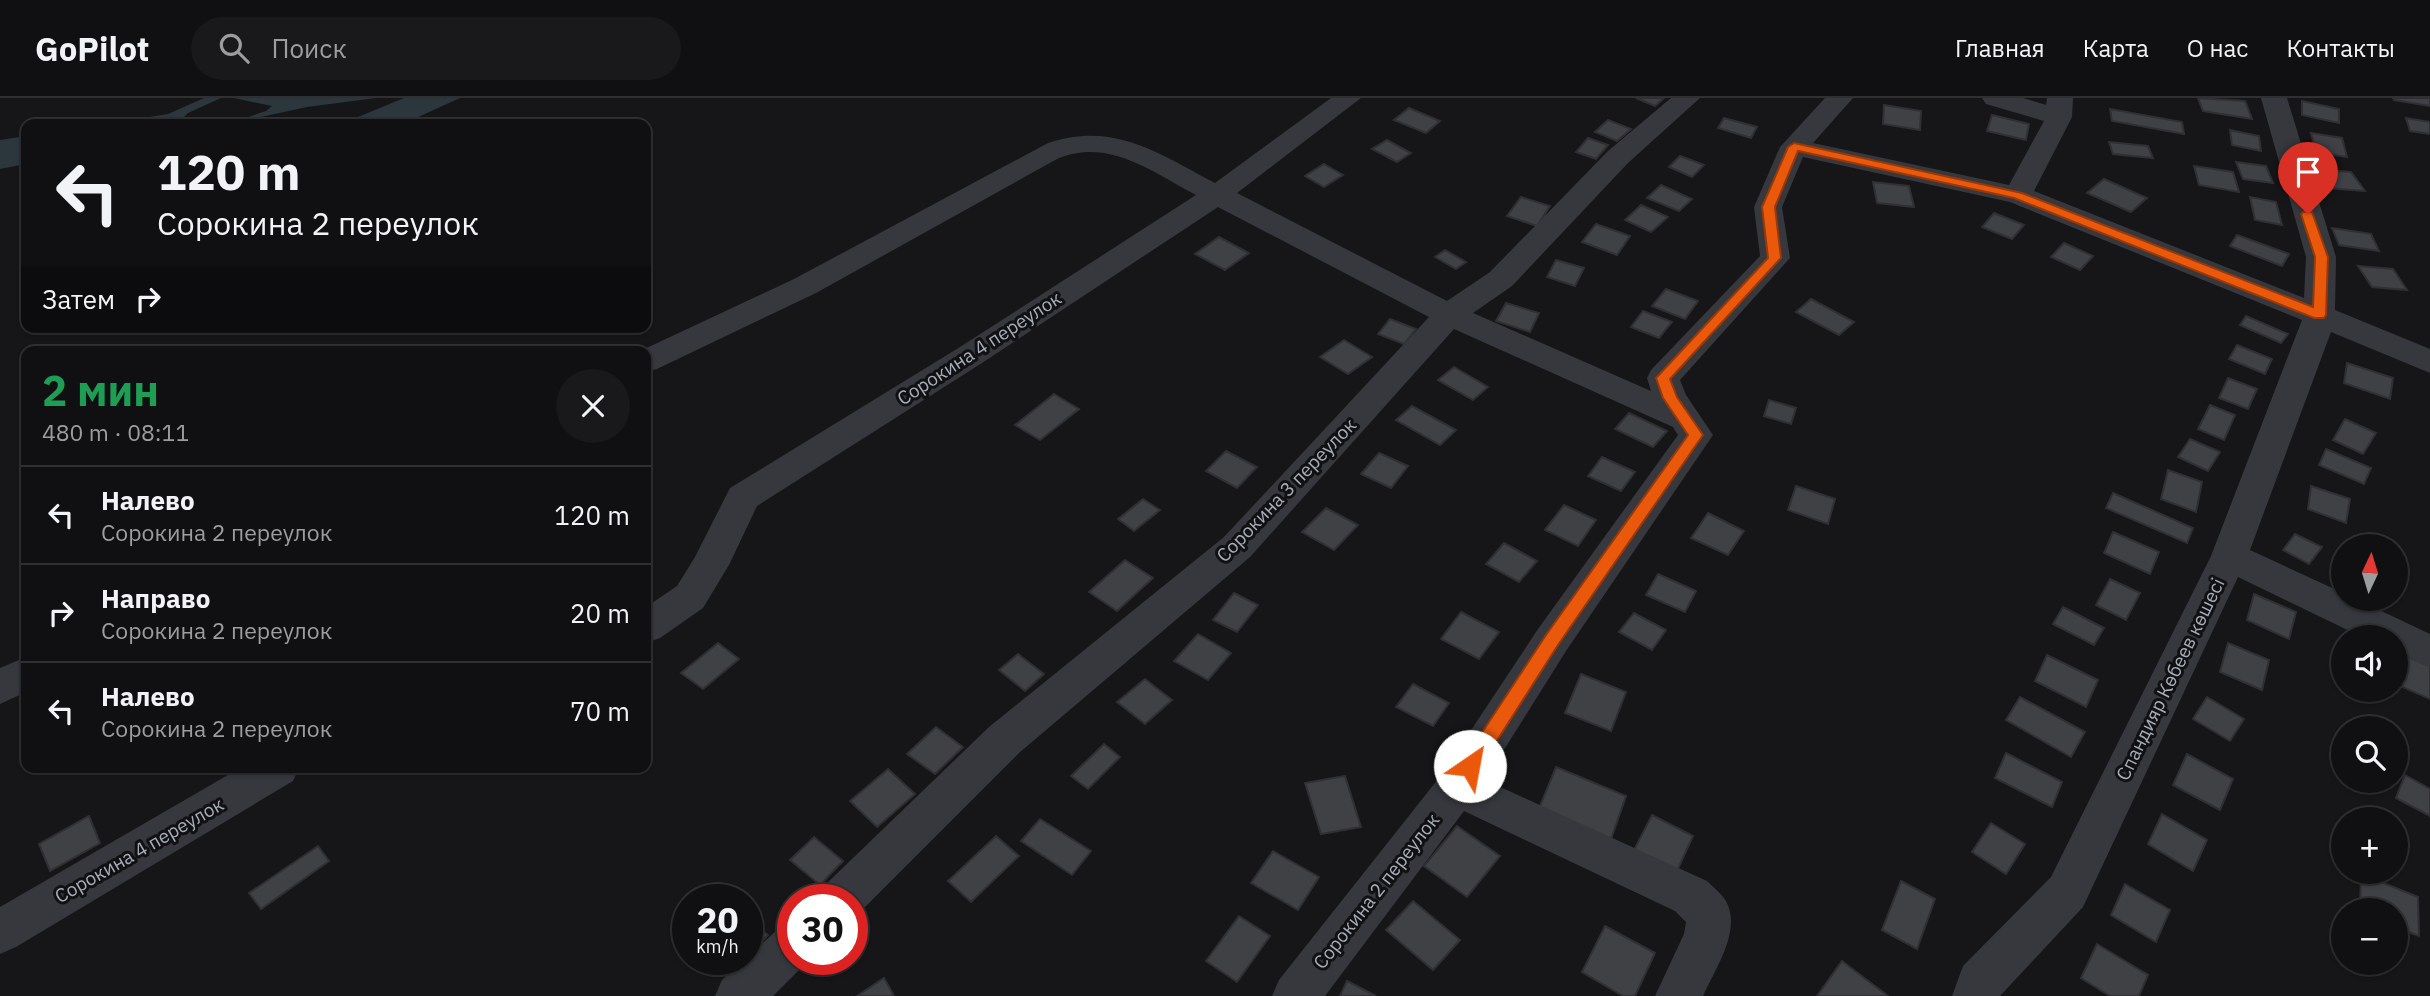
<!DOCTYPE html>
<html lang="ru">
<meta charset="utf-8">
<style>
:root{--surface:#101012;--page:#19191b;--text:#f1f3f6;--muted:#9c9d9f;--line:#303032}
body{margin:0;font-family:"IBM Plex Sans",sans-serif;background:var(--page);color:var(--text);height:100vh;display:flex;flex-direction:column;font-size:26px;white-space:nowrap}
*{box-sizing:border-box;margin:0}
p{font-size:23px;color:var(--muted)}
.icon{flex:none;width:38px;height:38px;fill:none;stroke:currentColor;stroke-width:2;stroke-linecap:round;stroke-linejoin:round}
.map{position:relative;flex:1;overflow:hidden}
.drawer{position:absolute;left:21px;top:248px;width:630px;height:427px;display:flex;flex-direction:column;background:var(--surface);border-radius:14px;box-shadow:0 2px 5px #0004,0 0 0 2px var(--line)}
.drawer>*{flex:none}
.hud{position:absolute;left:21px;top:21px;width:630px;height:214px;border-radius:14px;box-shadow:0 2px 5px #0004,0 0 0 2px var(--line);background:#101012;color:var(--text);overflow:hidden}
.needle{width:46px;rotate:4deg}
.fabs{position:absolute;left:2331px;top:436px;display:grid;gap:14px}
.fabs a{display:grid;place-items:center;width:77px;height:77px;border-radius:50%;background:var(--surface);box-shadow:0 2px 5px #0004,0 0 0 2px var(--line);font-size:35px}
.speed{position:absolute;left:672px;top:786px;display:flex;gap:14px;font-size:35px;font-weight:700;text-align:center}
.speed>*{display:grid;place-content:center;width:91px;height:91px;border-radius:50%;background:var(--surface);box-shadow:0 2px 5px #0004,0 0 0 2px var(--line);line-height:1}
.speed small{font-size:18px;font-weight:400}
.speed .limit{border:10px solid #d22;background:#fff;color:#111}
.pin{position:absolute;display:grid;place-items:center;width:60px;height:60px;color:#fff;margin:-72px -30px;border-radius:50% 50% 50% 0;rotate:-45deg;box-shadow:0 0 7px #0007}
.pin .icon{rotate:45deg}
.me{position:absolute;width:77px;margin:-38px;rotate:33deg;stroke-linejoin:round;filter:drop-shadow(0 0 5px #0008)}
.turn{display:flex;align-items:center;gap:24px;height:147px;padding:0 21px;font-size:32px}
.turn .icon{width:91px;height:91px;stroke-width:2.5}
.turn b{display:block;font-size:49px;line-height:60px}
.then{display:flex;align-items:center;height:66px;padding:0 21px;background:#0003;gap:14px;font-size:26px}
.round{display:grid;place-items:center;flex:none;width:74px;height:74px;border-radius:37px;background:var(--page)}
.summary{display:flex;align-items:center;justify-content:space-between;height:119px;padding:0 21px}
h1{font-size:42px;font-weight:700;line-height:52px;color:#1e9e55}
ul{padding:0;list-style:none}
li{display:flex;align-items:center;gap:21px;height:98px;padding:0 21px;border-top:2px solid var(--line)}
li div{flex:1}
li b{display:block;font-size:26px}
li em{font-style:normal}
header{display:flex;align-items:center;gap:42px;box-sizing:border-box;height:98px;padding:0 35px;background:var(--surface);border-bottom:2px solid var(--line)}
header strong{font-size:33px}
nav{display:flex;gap:38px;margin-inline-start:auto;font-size:24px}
.search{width:490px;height:63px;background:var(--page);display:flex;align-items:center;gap:18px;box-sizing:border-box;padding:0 24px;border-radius:38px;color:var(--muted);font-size:26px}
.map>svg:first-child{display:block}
.water{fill:#2b363d}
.building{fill:#404145;stroke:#303034;stroke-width:2}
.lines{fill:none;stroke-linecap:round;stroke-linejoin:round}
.minor{fill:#37383d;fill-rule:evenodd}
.route{fill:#ea580c;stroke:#983908;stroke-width:2}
.labels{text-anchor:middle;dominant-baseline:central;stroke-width:6;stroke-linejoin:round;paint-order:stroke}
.street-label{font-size:19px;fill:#a7adb9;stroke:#111113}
</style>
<header>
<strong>GoPilot</strong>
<div class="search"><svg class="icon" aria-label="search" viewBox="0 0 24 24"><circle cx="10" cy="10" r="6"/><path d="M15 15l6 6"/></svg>Поиск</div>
<nav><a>Главная</a><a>Карта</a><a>О нас</a><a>Контакты</a></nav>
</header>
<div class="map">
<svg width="2430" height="898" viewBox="0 0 2430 898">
<rect width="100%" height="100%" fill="#161618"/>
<g class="water">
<path d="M204,0H221L188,15L183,20L212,26H106L168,16Z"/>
<path d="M234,0H376L307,9L228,26L266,13L272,8Z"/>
<path d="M404,0H460L403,26H314L358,19Z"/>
<path d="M26,38V66L0,71V42Z"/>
</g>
<g class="building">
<path d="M1636,0H1664L1655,8Z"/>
<path d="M2198,0L2245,3L2252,21L2203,13Z"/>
<path d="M2393,0H2430V8L2394,2Z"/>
<path d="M2302,3L2339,11V25L2302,17Z"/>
<path d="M1884,7L1921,13L1920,32L1883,26Z"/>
<path d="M1409,10L1440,23L1426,35L1394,22Z"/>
<path d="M2110,11L2182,24L2184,36L2112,23Z"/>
<path d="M1992,17L2029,26L2026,42L1987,33Z"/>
<path d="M1724,20L1757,29L1751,40L1718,30Z"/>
<path d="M2406,20L2430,24V36L2410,33Z"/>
<path d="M1608,22L1631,31L1617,43L1595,34Z"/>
<path d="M2230,32L2259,38L2261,53L2232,47Z"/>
<path d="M2311,35L2342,40L2347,59L2316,54Z"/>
<path d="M1588,40L1608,47L1596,61L1576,54Z"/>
<path d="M1387,42L1411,55L1397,64L1372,51Z"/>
<path d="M2109,44L2148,48L2153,60L2113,56Z"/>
<path d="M1680,58L1704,67L1692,79L1669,69Z"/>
<path d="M2236,64L2266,68L2273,85L2243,81Z"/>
<path d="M1324,66L1343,77L1324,89L1305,78Z"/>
<path d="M2194,68L2233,74L2239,94L2199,87Z"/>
<path d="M2314,71L2351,74L2365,93L2327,90Z"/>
<path d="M2104,81L2147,100L2131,114L2087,95Z"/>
<path d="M1873,84L1909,88L1914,109L1877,105Z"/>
<path d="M1661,87L1692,101L1679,113L1647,100Z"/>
<path d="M1521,99L1550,108L1537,128L1507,118Z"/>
<path d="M2250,99L2276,104L2282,127L2255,122Z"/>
<path d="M1641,107L1668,119L1651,134L1625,122Z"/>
<path d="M1994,115L2024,127L2012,141L1982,129Z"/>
<path d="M1596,126L1630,138L1617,157L1582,144Z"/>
<path d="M2332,130L2371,136L2379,153L2339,147Z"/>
<path d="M2237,137L2289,156L2282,168L2230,148Z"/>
<path d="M1219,139L1249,155L1225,172L1195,156Z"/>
<path d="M2064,145L2093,158L2080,172L2051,159Z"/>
<path d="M1445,152L1466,164L1456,171L1435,159Z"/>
<path d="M1556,162L1584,170L1575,188L1547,179Z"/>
<path d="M2358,168L2393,171L2407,192L2372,189Z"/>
<path d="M1666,191L1698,203L1685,221L1652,208Z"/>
<path d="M1811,201L1854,224L1839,237L1796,214Z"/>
<path d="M1506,205L1539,215L1530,234L1496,223Z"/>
<path d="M1643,213L1672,224L1659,240L1631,229Z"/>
<path d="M2246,218L2288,236L2281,245L2240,227Z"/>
<path d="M1390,221L1416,231L1404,246L1378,236Z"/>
<path d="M1344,242L1372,259L1348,276L1320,259Z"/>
<path d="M2237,247L2272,261L2265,276L2229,261Z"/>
<path d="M2347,265L2393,280L2390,301L2344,285Z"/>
<path d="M1454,269L1488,289L1473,302L1438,282Z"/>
<path d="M2228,280L2257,291L2248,311L2219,300Z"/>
<path d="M1054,296L1079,311L1040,342L1015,327Z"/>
<path d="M1769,302L1796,310L1791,326L1764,318Z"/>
<path d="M2210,307L2235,317L2224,342L2198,331Z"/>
<path d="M1412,308L1456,332L1440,347L1396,322Z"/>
<path d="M1629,315L1667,333L1653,349L1615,331Z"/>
<path d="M2345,321L2376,335L2363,356L2333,342Z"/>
<path d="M2190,341L2220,354L2208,373L2178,359Z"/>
<path d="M2326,351L2371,370L2364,386L2319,367Z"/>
<path d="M1226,353L1257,369L1237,390L1206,373Z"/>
<path d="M1379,355L1408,368L1391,390L1361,376Z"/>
<path d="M1602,359L1635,374L1621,393L1588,378Z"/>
<path d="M2168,372L2202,384L2196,414L2161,401Z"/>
<path d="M1796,388L1835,401L1828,426L1788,412Z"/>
<path d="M2311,388L2350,401L2346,425L2308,411Z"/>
<path d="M2113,395L2193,430L2187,445L2106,410Z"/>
<path d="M1143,401L1160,412L1134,433L1118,421Z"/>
<path d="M1564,407L1596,422L1578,448L1545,432Z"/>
<path d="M1326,410L1358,427L1334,452L1302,434Z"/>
<path d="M1708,415L1744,433L1728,457L1691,440Z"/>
<path d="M2113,434L2159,454L2150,476L2104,455Z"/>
<path d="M2295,436L2322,449L2309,466L2283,452Z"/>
<path d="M1504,445L1537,463L1519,484L1486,466Z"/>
<path d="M1125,462L1153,480L1117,513L1089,494Z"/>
<path d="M1658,476L1696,493L1685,514L1646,497Z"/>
<path d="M2110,481L2140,495L2126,522L2096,507Z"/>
<path d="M1234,495L1258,507L1237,534L1213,522Z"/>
<path d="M2254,496L2296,514L2289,541L2247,522Z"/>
<path d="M2063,509L2104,530L2094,547L2053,526Z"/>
<path d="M1461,514L1499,534L1479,561L1441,541Z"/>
<path d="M1634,515L1666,532L1652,552L1619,534Z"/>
<path d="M1198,536L1231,555L1208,582L1174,563Z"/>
<path d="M718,545L739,561L703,591L681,575Z"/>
<path d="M2228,545L2269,562L2262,592L2220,574Z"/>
<path d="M2396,551L2430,566V601L2396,586Z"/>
<path d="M1018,556L1044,576L1025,593L999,572Z"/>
<path d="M2047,557L2098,582L2086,609L2035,583Z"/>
<path d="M1581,576L1626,594L1611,633L1565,615Z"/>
<path d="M1145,581L1172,602L1145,626L1117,604Z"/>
<path d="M1413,586L1449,605L1433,628L1396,609Z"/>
<path d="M2020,599L2085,634L2071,659L2006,622Z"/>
<path d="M2207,599L2244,621L2230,643L2193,621Z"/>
<path d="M936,629L963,649L935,676L907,656Z"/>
<path d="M1104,646L1120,659L1088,691L1071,678Z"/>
<path d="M2006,655L2062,684L2052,709L1995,680Z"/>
<path d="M2187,656L2233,681L2220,712L2173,687Z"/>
<path d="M1556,669L1626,698L1610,744L1538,713Z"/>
<path d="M888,671L915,696L877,729L850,703Z"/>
<path d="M2405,677L2430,691V718L2396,700Z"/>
<path d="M1345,678L1361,729L1321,736L1305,685Z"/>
<path d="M2162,716L2207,742L2193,773L2148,746Z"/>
<path d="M1652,717L1693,738L1676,775L1634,752Z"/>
<path d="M89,718L100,745L50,773L39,746Z"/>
<path d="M1040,721L1091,753L1072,777L1021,743Z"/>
<path d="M1991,725L2025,746L2006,776L1972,754Z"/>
<path d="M1457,728L1500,758L1467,799L1424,768Z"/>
<path d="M996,738L1019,758L971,804L948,783Z"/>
<path d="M814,739L843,763L820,787L790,762Z"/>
<path d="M318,748L329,763L261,811L249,795Z"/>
<path d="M1273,753L1319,779L1298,812L1251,785Z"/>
<path d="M2361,776L2418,799L2419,838L2396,829V812H2360Z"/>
<path d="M1901,783L1935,801L1917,851L1882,832Z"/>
<path d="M2125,786L2170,812L2156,844L2111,817Z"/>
<path d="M1413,803L1460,842L1433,872L1386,832Z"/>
<path d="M1239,818L1270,838L1237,884L1206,863Z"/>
<path d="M747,821L768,837L747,858Z"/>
<path d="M1605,828L1655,855L1635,898H1623L1582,874Z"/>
<path d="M2097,846L2148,877L2139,898H2110L2081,880Z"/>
<path d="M707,861H744L727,878Z"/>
<path d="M1842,863L1888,898H1817Z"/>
<path d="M884,880L894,898H857Z"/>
<path d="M1347,883L1376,898H1340Z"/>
</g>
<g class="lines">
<g class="minor">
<path d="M1331,0H1361L1237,95L1447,203L1490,174L1608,53L1671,0H1700L1628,65L1512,188L1473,215L1651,293L1647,280L1651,272L1760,158L1754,109L1780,49L1825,0H1853L1813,45L2009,87L2044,23L1986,6L1982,0H2023L2046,7L2047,0H2073L2072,19L2034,93L2304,200L2306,159L2261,0H2287L2336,159L2335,212L2430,251V275L2331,234L2250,452L2343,495V500H2354L2430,536V570L2396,555V539H2362L2238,479L2083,809L2000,898H1952L1963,868L2051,779L2211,458L2302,222L2010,104L1803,59L1782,109L1790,160L1680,282L1686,297L1713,337L1566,553L1485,682L1707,783C1713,789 1722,796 1726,803C1742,833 1715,871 1703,898H1655L1684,836L1686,824L1675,813L1464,713L1325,898H1272L1279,882L1442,676L1538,531L1678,337L1673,329L1454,231L1250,459L1019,655L857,817L852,819V802H819L825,787L989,629L1224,439L1429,219L1218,109L982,265L757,408L729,467L703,510L660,540L646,545V509L677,488L695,459L730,390L960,249L1196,97C1152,74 1108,39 1057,61L816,195L657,271L646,274V254H638L794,181L1048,45C1114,23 1158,55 1215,85Z"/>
<path d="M26,559V594L0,606V570Z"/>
<path d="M240,670H299L293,683L16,849L0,856V809Z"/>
<path d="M793,826V861H810L773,898H715L722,882L777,832Z"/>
</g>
</g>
<path class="route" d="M1794,45L2022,95L2313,209L2315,159L2301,116L2303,114H2312L2328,159L2326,217L2324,220H2314L2014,100L1798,53L1775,109L1781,160L1670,281L1677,299L1703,337L1558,547L1477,674L1470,676L1464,674L1461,668L1464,662L1546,537L1688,337L1663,300L1656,280L1768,160L1762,109L1788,49Z"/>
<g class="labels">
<g class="street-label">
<text transform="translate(979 250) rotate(-33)">Сорокина 4 переулок</text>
<text transform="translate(1286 392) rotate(-46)">Сорокина 3 переулок</text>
<text transform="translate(2170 581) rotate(-64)">Спандияр Көбеев көшесі</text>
<text transform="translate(139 752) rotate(-30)">Сорокина 4 переулок</text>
<text transform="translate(1376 793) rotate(-52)">Сорокина 2 переулок</text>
</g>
</g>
</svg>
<div class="fabs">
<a><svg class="needle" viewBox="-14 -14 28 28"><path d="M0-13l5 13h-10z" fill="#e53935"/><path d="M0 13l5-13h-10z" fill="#9c9d9f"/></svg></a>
<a><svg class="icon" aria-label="sound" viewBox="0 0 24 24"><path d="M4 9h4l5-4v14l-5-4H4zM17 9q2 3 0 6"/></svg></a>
<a><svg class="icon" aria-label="search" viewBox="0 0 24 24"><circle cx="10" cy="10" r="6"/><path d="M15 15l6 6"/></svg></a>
<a>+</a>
<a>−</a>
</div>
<div class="speed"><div>20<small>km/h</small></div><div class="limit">30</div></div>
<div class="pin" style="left:2308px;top:116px;background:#d93025"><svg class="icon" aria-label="arrive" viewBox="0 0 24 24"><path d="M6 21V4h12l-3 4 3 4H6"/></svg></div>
<svg class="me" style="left:1470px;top:668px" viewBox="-20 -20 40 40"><circle r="19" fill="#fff"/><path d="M0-13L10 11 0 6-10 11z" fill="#ea580c"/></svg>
<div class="hud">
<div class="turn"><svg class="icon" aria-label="left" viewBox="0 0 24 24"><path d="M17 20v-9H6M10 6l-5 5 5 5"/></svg><div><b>120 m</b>Сорокина 2 переулок</div></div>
<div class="then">Затем<svg class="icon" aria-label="right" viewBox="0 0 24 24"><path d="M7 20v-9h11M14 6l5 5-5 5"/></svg></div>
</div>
<section class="drawer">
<div class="summary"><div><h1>2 мин</h1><p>480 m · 08:11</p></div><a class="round"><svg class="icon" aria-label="close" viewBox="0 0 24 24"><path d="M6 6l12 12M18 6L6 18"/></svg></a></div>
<ul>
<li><svg class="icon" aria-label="left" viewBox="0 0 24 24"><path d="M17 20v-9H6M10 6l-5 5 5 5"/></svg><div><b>Налево</b><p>Сорокина 2 переулок</p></div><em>120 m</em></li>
<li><svg class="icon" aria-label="right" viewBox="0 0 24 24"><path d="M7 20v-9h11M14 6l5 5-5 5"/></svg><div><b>Направо</b><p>Сорокина 2 переулок</p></div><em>20 m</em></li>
<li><svg class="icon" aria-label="left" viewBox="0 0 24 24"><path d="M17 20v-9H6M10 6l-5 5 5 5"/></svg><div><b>Налево</b><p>Сорокина 2 переулок</p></div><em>70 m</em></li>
</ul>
</section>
</div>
